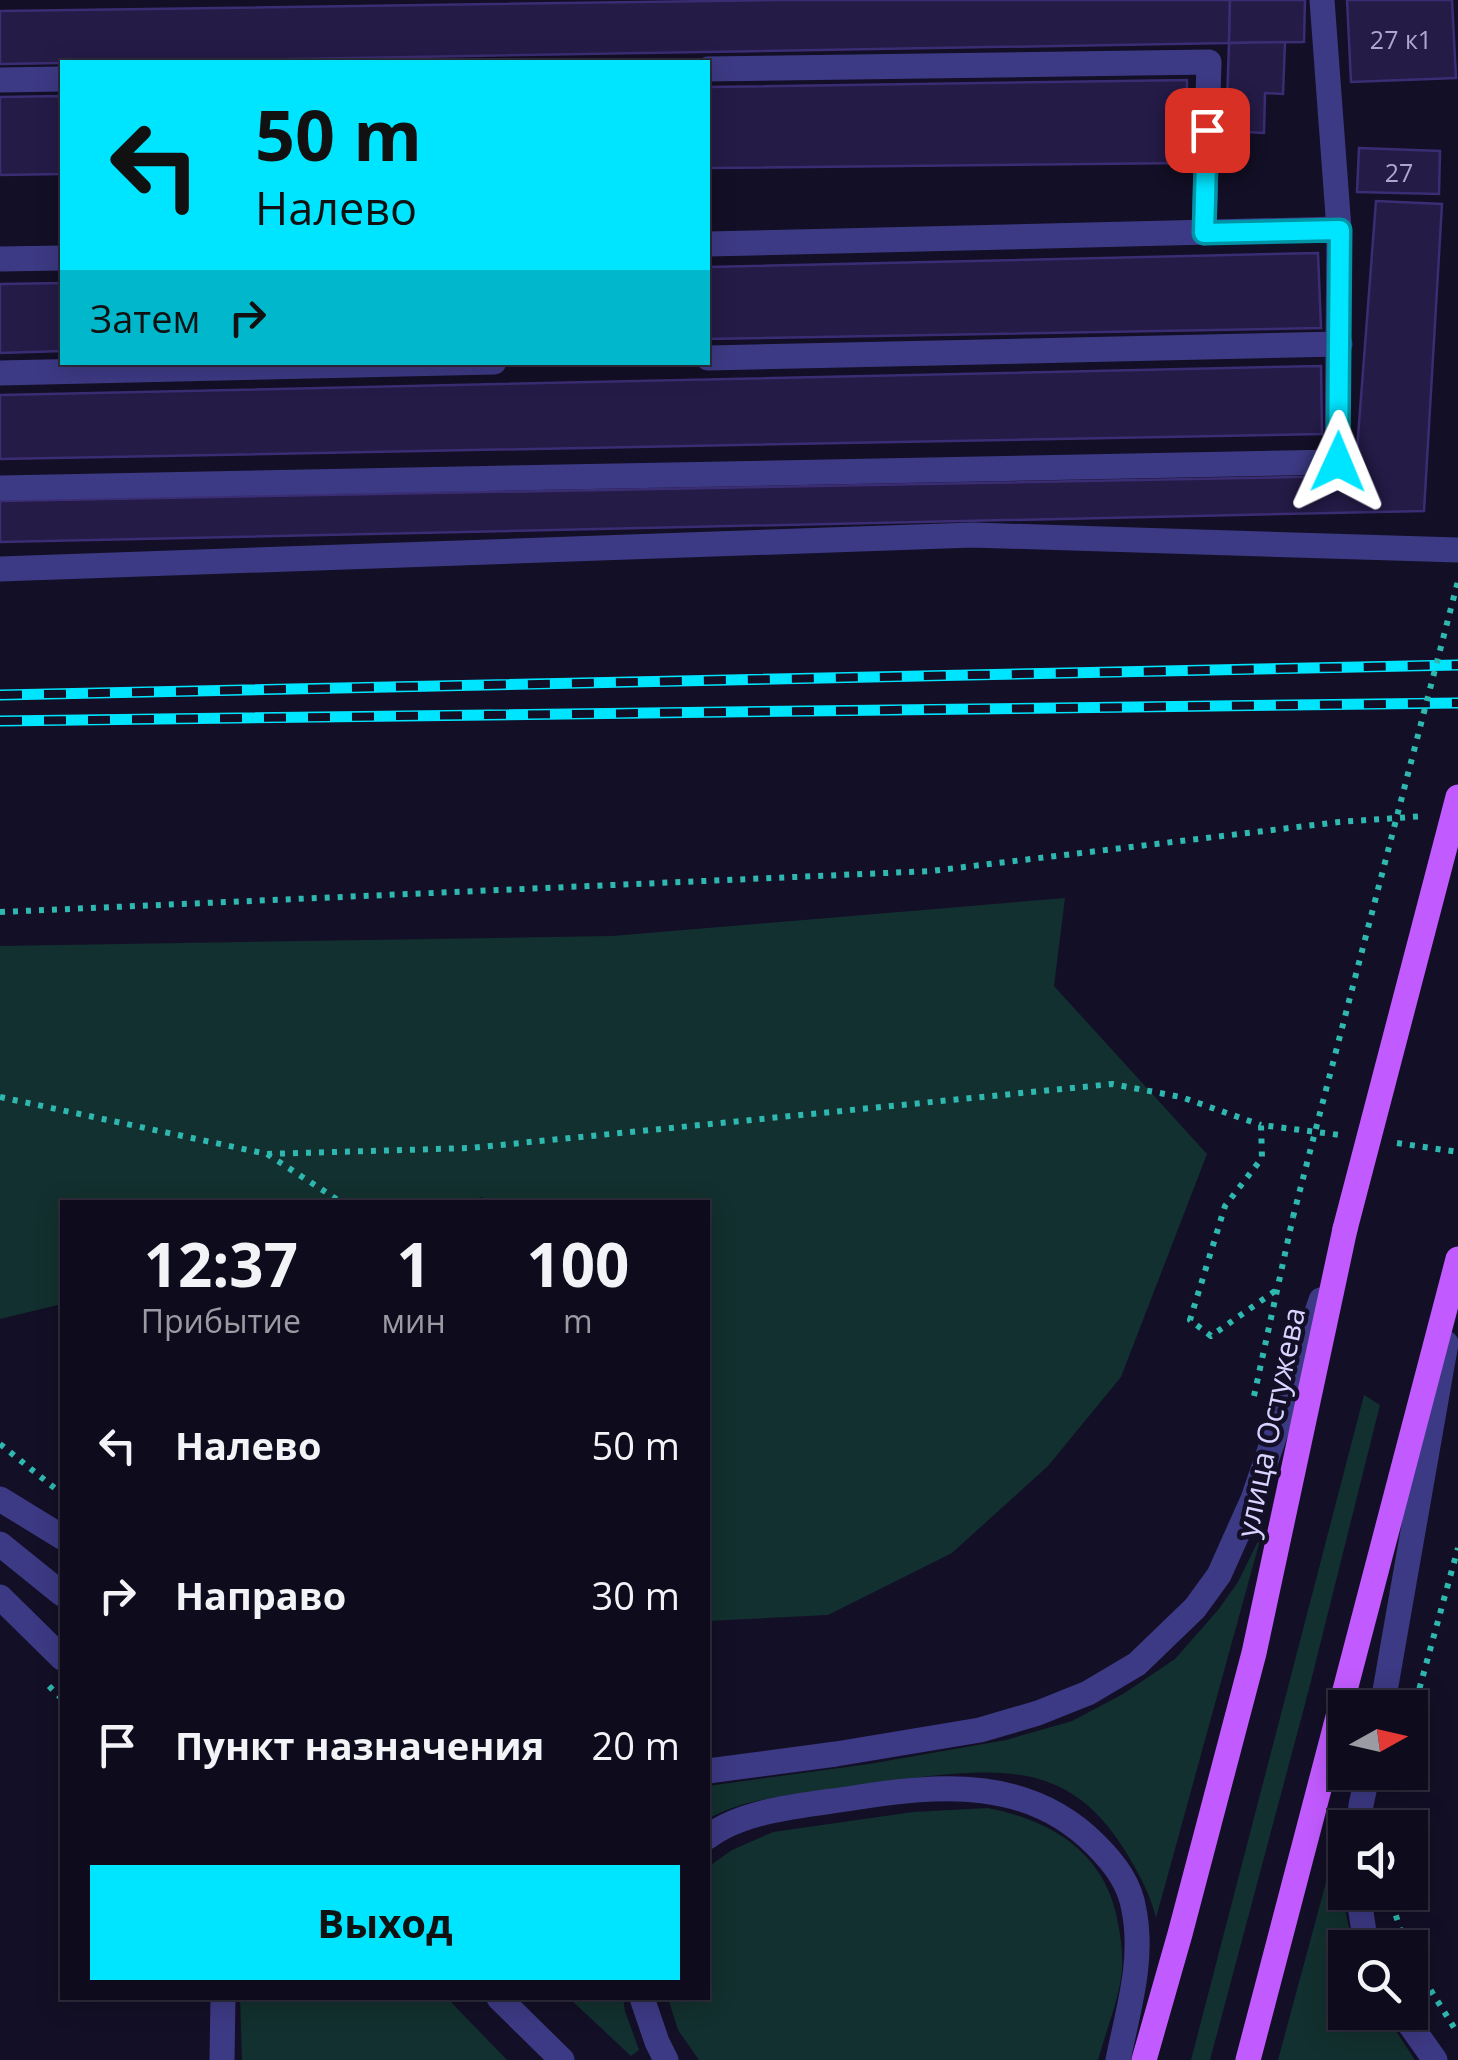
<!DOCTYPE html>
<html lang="ru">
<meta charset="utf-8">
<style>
:root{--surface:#0e0b1c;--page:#171425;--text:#f1f3f6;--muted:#9b9ba3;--line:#2e2b3b;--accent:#00e5ff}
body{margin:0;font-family:"Open Sans",sans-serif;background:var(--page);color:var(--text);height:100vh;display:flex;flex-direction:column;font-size:38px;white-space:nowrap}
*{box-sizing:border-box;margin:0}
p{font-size:32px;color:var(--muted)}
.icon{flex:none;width:55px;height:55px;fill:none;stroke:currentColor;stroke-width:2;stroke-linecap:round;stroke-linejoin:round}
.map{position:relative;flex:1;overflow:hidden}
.details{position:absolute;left:60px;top:1200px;width:650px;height:800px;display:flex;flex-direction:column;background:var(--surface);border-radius:0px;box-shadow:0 5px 25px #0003,0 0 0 2px var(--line)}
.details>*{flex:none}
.hud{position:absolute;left:60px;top:60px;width:650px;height:305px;border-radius:0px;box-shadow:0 5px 25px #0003,0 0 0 2px var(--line);background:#00e5ff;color:#111;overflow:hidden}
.needle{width:65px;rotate:82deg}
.buttons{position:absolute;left:1328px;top:1690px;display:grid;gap:20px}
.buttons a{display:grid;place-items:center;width:100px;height:100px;border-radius:0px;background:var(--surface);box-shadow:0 5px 25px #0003,0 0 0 2px var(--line);font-size:50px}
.pin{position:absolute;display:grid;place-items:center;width:85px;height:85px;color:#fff;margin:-42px;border-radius:20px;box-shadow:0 5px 15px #0006}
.me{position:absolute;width:110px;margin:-55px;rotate:1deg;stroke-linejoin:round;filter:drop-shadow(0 0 8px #0008)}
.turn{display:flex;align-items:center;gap:35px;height:210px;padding:0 30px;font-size:45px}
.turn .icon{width:130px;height:130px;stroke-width:2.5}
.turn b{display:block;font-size:70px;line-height:85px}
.then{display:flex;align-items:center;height:95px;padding:0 30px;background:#0003;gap:20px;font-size:38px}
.eta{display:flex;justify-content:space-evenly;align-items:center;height:170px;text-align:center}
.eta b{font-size:60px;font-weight:700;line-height:70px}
.button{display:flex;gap:20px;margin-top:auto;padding:20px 30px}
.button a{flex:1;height:115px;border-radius:0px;background:var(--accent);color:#111;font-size:40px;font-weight:700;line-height:115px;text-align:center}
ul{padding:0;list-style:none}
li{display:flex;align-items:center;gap:30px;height:150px;padding:0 30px}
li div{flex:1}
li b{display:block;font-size:38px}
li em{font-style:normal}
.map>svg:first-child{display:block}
.green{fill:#12302f}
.building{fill:#241b47;stroke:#3b2d73;stroke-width:2.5}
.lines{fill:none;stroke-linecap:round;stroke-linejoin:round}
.path{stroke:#2fb8b0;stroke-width:6;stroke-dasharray:5 8;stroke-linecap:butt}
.minor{stroke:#3d3a85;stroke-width:25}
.major{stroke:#c25bff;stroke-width:25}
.rail-casing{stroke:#00e5ff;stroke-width:11}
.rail{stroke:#130f26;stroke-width:8;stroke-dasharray:22;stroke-linecap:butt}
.path-bridge{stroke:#2fb8b0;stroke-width:6;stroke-dasharray:5 8;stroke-linecap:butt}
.major-bridge{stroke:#c25bff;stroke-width:25}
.route-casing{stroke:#0095a6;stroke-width:25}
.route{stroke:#00e5ff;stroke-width:18}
.labels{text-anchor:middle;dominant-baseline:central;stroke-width:9;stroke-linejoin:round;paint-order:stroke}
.number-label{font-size:25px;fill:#aca6d1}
.street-label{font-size:30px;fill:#d9d4ff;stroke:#130f26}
</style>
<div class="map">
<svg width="1458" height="2060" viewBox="0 0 1458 2060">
<rect width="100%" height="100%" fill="#130f26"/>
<g class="green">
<path d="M1065,898L1054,986L1207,1154L1121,1377L1048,1466L952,1553L828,1615L708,1621V1202H484L482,1197L461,1202H62V1304L0,1319V946L612,936Z"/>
<path d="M1364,1395L1380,1405L1308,1693L1210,2060H1191Z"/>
<path d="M1262,1533L1156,1918C1150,1893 1138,1872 1124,1849C1077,1774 1021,1767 939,1775C906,1779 873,1782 841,1788C801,1794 742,1798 708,1819V1786L869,1764L1006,1740L1072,1721L1123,1694L1175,1659L1218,1610L1238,1582Z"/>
<path d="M988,1808C1054,1821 1106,1854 1118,1923C1121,1939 1123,1954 1122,1970C1119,2000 1106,2031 1098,2060H699L678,2030L668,1998H708V1867L732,1850L773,1832L913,1812Z"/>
<path d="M1341,1827C1337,1868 1342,1908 1355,1947L1345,1948V2012L1384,2013L1415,2060H1278Z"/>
<path d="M240,1998H447L507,2060H242Z"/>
<path d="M569,1998H623L625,2011L639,2050L631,2056Z"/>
</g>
<g class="building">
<path d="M784,0H1230L1229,43L0,64V11Z"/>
<path d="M1230,0H1305L1304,42L1229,43Z"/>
<path d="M1347,0H1452L1456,78L1351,82Z"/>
<path d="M1285,42L1283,94L1265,93L1264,133L1226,131L1229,43Z"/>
<path d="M1187,80V163L708,168V87Z"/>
<path d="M62,96V174L0,175V97Z"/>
<path d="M1359,148L1440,151L1439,194L1357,192Z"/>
<path d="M1376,201L1442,204L1424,511L0,542V501L1355,476Z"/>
<path d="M1318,253L1321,328L708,339V267Z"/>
<path d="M62,283V351L0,353V284Z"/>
<path d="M1321,366L1322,434L0,459V395Z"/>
</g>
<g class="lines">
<g class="path">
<path d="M0,912L931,871L1339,822L1425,816"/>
<path d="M0,1097L267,1154L341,1202"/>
<path d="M1397,1143L1458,1152"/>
<path d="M267,1154L470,1148L1112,1084L1181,1097L1261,1125"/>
<path d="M1275,1291L1211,1336L1190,1320L1225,1206L1262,1158L1261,1125L1340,1135"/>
<path d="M1254,1396L1293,1217"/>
<path d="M0,1444L62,1494"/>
<path d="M49,1686L62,1699"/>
<path d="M1416,1701L1458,1548"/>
<path d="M1392,1903L1406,1948"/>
<path d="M1410,1957L1458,2034"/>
</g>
<g class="minor">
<path d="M708,69L1209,62L1204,233"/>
<path d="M0,80L62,79"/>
<path d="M708,244L1339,229"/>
<path d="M0,259L62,258"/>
<path d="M708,358L1340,344"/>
<path d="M0,373L494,362"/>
<path d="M0,488L1337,462L1339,229L1322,0"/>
<path d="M0,569L973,535L1458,550"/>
<path d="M0,1499L62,1537"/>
<path d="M0,1544L62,1594"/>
<path d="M0,1597L62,1658"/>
<path d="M1382,1708L1446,1343"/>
<path d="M708,1771L836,1754L980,1730L1038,1713L1088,1693L1137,1664L1195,1608L1219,1575L1253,1499L1321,1300"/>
<path d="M1359,1828L1361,1805L1368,1772"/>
<path d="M708,1837C744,1809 809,1805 853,1798C941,1784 1029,1777 1096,1845C1115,1864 1130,1884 1134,1910C1144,1961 1128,2010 1118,2060"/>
<path d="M1358,1892L1364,1932L1369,1948"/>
<path d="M499,1998L562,2060"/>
<path d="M642,1998L657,2042L666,2060"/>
<path d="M1401,2012L1435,2060"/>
<path d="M222,2060L223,1998"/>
</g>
<g class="major">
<path d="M1144,2060L1180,1934L1254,1653L1345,1229"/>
<path d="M1248,2060L1458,1259"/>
</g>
<g class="rail-casing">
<g id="rail">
<path d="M0,695L1458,665"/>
<path d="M0,721L1458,703"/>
</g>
</g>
<use href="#rail" class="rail"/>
<path class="path-bridge" d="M1293,1217L1458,581"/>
<path class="major-bridge" d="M1345,1229L1458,797"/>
</g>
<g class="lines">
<g class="route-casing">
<path id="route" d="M1207,130L1204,233L1340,230L1338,462"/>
</g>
<use href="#route" class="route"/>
</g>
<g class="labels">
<g class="number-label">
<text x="1401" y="39">27 к1</text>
<text x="1399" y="172">27</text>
</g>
<g class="street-label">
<text transform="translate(1270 1422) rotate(-78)">улица Остужева</text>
</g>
</g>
</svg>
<div class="buttons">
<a><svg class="needle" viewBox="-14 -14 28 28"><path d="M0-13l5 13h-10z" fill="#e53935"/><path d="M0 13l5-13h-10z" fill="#9b9ba3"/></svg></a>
<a><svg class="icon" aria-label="sound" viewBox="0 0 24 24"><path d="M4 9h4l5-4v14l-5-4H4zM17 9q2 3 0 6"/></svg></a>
<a><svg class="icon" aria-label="search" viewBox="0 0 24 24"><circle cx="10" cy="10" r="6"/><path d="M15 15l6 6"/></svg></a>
</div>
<div class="pin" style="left:1207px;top:130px;background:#d93025"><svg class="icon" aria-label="arrive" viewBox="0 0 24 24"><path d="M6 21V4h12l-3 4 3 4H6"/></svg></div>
<svg class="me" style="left:1338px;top:462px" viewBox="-20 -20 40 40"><path d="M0-17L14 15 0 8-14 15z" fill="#00e5ff" stroke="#fff" stroke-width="4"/></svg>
<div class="hud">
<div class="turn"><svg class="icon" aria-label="left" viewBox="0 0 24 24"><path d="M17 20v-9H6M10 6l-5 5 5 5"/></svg><div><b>50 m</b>Налево</div></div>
<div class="then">Затем<svg class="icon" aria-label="right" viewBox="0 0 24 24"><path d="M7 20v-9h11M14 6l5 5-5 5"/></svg></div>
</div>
<section class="details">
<div class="eta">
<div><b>12:37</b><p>Прибытие</p></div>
<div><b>1</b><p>мин</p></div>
<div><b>100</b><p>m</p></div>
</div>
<ul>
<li><svg class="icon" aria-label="left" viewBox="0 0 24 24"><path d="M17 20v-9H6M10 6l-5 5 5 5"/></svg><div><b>Налево</b></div><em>50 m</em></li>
<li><svg class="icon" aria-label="right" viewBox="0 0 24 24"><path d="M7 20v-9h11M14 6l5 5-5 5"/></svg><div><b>Направо</b></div><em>30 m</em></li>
<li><svg class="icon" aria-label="arrive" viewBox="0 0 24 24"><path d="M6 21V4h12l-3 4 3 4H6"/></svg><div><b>Пункт назначения</b></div><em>20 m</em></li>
</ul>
<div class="button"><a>Выход</a></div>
</section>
</div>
